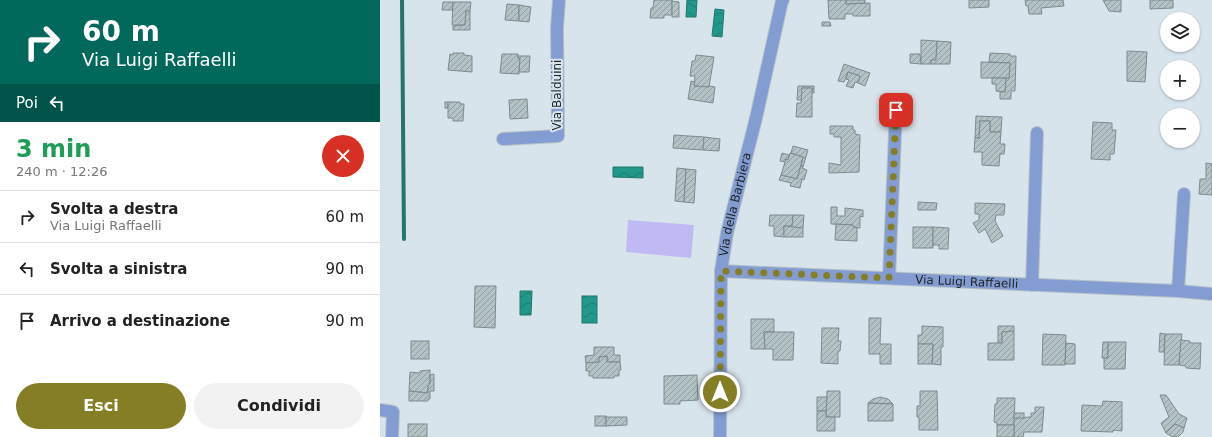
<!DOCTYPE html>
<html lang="it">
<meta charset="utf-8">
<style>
:root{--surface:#fff;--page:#f2f2f2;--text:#222;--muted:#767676;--line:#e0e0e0;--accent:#857e25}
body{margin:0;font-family:"DejaVu Sans",sans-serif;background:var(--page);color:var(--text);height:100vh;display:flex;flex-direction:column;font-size:15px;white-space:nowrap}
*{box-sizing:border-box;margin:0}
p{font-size:13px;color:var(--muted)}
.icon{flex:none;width:22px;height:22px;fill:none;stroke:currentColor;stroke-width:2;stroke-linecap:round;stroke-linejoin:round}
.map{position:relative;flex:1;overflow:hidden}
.details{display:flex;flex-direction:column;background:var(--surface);width:380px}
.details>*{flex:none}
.top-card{background:#00695c;color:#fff;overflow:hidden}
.fabs{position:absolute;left:780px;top:12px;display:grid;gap:8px}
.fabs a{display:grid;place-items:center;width:40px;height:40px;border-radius:50%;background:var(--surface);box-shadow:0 1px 3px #0004;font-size:20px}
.pin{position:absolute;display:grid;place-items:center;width:34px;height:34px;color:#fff;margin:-17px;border-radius:8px;box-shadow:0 2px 6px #0006}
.me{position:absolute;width:44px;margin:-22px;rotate:0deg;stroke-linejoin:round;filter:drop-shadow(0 0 3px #0008)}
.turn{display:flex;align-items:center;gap:14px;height:84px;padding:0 16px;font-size:18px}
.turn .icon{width:52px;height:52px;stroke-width:2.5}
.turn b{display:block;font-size:28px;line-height:34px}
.then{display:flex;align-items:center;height:38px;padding:0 16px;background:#0003;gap:8px;font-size:15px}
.round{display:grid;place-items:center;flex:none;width:42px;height:42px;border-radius:21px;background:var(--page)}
.summary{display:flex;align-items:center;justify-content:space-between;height:68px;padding:0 16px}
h1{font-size:24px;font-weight:700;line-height:30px;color:#1e9e55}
.button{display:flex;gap:8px;margin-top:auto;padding:8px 16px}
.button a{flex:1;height:46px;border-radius:24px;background:var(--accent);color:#fff;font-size:16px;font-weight:700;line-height:46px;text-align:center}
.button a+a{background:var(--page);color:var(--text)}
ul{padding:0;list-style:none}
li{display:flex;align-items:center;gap:12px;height:52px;padding:0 16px;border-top:1px solid var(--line)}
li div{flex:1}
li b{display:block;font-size:15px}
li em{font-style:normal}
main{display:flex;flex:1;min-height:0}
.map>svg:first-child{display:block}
.green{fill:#c0b9f4}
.water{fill:url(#water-waves);stroke:#22766d}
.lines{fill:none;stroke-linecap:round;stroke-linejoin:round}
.stream{stroke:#22766d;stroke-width:4}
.building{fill:url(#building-hatch);stroke:#7d8b8e}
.minor-casing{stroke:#b7c2c9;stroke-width:14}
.minor{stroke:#839dd2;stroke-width:12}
.route{stroke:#857e25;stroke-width:7;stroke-dasharray:0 12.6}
.labels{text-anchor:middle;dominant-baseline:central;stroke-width:4;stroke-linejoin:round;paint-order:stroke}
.street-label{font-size:12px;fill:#212628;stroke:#d8e4ec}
</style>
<main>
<section class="details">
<div class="top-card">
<div class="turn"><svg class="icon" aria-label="right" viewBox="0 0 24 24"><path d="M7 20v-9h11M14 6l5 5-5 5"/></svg><div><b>60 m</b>Via Luigi Raffaelli</div></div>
<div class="then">Poi<svg class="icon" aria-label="left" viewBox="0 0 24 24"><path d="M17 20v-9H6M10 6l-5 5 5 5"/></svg></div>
</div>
<div class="summary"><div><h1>3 min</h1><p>240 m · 12:26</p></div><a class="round" style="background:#d93025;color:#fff"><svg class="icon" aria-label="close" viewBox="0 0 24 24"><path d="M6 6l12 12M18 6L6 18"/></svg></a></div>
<ul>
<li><svg class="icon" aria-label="right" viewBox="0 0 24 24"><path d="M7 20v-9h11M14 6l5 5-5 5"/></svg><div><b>Svolta a destra</b><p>Via Luigi Raffaelli</p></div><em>60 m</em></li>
<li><svg class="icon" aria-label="left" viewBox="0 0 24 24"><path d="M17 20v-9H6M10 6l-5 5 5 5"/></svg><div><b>Svolta a sinistra</b></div><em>90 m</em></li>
<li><svg class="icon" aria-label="arrive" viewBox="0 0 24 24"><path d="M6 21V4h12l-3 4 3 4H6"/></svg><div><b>Arrivo a destinazione</b></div><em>90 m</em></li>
</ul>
<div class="button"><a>Esci</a><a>Condividi</a></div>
</section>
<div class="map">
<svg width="832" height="437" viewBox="0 0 832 437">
<defs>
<pattern id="water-waves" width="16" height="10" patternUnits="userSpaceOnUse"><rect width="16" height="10" fill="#22988b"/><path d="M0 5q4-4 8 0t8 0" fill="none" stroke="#1d7c72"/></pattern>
<pattern id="building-hatch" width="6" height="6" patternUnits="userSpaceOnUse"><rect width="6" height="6" fill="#b3c2c5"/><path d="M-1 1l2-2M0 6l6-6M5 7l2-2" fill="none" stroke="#919da0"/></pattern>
</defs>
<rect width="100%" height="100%" fill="#d8e4ec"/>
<path class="green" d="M248,220L314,225L311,258L246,252Z"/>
<g class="water">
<path d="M307,0H317L316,17H306Z"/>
<path d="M335,9L344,10L342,37L332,36Z"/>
<path d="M233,167H263V178L233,177Z"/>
<path d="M140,291H152L151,315H140Z"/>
<rect x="202" y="296" width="15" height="27"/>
</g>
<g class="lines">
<path class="stream" d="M22,0L24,239"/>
</g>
<g class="building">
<path d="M274,0H292V15H284V18H270L271,8H273Z"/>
<path d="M448,0H466V4L490,3V16H473V14H465V19H449Z"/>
<path d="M466,0H485V3L466,4Z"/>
<path d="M589,0H609V7L589,8Z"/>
<path d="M645,0H683L684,6L661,8L662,14H649L648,6H646Z"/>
<path d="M723,0H741V12L729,11Z"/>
<path d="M770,0H793V8L770,9Z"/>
<path d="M292,1L299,2V17H292Z"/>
<path d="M63,2H73L72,10H62Z"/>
<path d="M73,2H91L90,11H86L85,25H72Z"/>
<path d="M127,4L139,5V21L125,20Z"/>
<path d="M139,5L151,7L149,22L139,21Z"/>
<path d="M86,11H90V30H73V26L85,25Z"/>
<path d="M442,22H450L451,26H442Z"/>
<path d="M541,40L557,41L556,60H551V64H541Z"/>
<path d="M557,41L571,42L570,64H551V60H556Z"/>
<path d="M747,51L767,52L765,82L747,81Z"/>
<path d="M73,53H84V55L92,56V72L68,70L70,54L73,55Z"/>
<path d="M610,53L630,54V56H636L635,91H631V99H620V91L625,92L626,78H629L630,63L609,62Z"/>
<path d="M122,54H138V58H140L139,74L120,73Z"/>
<path d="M530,54H540L541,64L530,63Z"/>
<path d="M316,55L334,57L329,87L314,86L315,76H310L312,61H315Z"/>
<path d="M138,56H150L149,72H139L140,58H138Z"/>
<path d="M601,62L630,63L629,78H601Z"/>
<path d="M464,64L490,73L485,86L478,83L480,76L468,72L464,82L458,81Z"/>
<path d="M468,72L480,76L478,83L475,82L473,88L466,86L469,80L466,79Z"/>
<path d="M612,78H626L625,92L616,91V84H612Z"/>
<path d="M311,81L315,82L314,86L329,87V86L335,87L333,103L308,99Z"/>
<path d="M418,86H434V93H432V88H422V100H417Z"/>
<path d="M422,88H432V117H416L417,103H421Z"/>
<path d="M147,99L148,118L130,119L129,100Z"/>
<rect x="65" y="102" width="3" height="6"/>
<path d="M68,102H80V104H84L83,121H73V118H68Z"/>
<path d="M596,116L622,117L621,132H610V121H600L599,138H595Z"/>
<path d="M600,121H610V132H621L620,144H625L624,154H620L619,166L602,165V152H594L595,138H599Z"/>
<path d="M713,122L732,123V130H736L734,154H730V160L711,159Z"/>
<path d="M450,126H473V130H475V134L480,135L479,172L449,173V163L461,165V137H454V134H450Z"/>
<path d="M294,135L324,137L323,150L293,148Z"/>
<path d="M324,137L340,139L339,151L323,150Z"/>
<path d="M413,146L428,150L423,167L421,166L423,157L411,153Z"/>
<path d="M402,153L409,155L408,160L406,159L405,162L400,161Z"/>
<path d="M410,153L423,157L417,179L401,175L406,159L408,160Z"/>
<path d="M826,163L832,164V195L819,194L820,179H826Z"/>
<path d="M421,166L423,167L422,168L427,170L424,180L422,179L420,188L410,186L411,183L399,180L401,175L417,179Z"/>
<path d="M297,168L306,169L304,202L295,201Z"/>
<path d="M306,169L316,170L314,203L304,202Z"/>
<path d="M538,202L557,203L556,210H538Z"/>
<path d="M595,203L625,204L624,215H616L615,221L623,236L612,243L605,229L599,233L593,223L599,220V214H595Z"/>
<path d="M451,207H457V216H465V208L483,210V217L480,216V228L473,227V225L451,224Z"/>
<path d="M390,215H413L412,226H404V237L394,236V226H389Z"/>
<path d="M413,215H424L423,228H412Z"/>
<path d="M456,224L473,225V227L477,228V241L455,240Z"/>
<path d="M404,226L423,228V237H404Z"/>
<rect x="533" y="227" width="20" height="21"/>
<path d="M553,227L569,228L568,249H559V245H553Z"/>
<path d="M95,286H116L115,328L94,327Z"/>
<path d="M489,318H501L500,344H511V364H500V354H489Z"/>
<path d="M371,319H394V332H384L385,349H371Z"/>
<path d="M542,326L563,327V347H561V365L552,364L553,344H538V335H542Z"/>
<path d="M618,326H634V331L622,332V343H618Z"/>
<path d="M442,328H459L458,341H461L460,351H458V364L441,363Z"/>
<path d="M634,331V360H608V343H622V332Z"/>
<path d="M384,332H414L413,360H393V349H385Z"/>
<path d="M780,333L785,334L784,352H779Z"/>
<path d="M663,334L686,335L685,365H662Z"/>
<path d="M785,334H802L799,365H784Z"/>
<path d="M801,340L810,341V343H821L820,369L806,368V366L799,365Z"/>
<rect x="31" y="341" width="18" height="18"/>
<path d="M723,342H728V358H722Z"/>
<path d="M728,342H746L745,369H724V358H728Z"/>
<path d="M686,343L695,344V364H685Z"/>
<path d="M538,344H553L552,364H538Z"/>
<path d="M214,347H234V355H240V362H227V356L219,357V362L206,363L205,356L214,355Z"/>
<path d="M227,356V362H240L241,370H239V376H234V378H213V376H209V371H206V363L219,362V357Z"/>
<path d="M50,370V384L48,386V393L29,391L30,372L39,373L40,371Z"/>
<path d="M54,374V391H50V399H48V401H29V391L48,393V386L50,384V375Z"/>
<path d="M317,375L318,400L300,401V404H284V376Z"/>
<path d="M447,391H460V417H446Z"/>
<path d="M540,391H557L558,430H539V417H537V406H540Z"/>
<path d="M780,395H786L799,414L807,418L804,428L795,424L786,433L781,423L789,417Z"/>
<path d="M437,397H447L446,411H437Z"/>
<path d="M500,397L508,399L513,404L488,403L493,399Z"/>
<path d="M617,398H635L634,425H617V423L614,422L615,404H617Z"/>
<path d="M723,401L742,402V431L733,430V432L701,431L702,405L722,406Z"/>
<path d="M488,403L513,404V421H488Z"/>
<path d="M655,407H664L662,432H644L643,437H634V418L651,417V413H655Z"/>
<path d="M437,411H446V417H455V431H437Z"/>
<rect x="634" y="413" width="10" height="5"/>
<rect x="215" y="416" width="11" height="10"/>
<path d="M226,417H247V425L226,426Z"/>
<rect x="28" y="424" width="19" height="13"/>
<path d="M795,424L804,428L803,432L799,436L793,437L786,433Z"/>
<rect x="617" y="425" width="17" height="12"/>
</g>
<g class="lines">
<g class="minor-casing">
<g id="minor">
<path d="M123,139L178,136L177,28L179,0"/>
<path id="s1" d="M341,271L798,291L832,294"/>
<path d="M509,278L516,110"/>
<path d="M652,285L657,133"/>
<path d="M798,291L804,194"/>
<path d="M0,410L13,412L12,437"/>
<path id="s2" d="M340,437L341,271L347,233L376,118L402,1L403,0"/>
</g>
</g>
<use href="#minor" class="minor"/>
</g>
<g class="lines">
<path class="route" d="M340,392L341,271L509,278L516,110"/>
</g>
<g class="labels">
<g class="street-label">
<text transform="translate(177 95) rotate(-90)">Via Balduini</text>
<text stroke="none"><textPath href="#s2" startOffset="234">Via della Barbiera</textPath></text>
<text stroke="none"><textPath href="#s1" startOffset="246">Via Luigi Raffaelli</textPath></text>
</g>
</g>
</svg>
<div class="fabs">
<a><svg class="icon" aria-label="layers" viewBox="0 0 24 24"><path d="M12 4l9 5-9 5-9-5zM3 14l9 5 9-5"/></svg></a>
<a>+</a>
<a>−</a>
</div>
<div class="pin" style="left:516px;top:110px;background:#d93025"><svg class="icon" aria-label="arrive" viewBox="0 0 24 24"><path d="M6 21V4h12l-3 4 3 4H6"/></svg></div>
<svg class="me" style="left:340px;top:392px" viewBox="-20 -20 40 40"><circle r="17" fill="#857e25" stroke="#fff" stroke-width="3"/><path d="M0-11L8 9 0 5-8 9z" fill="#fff"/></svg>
</div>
</main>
